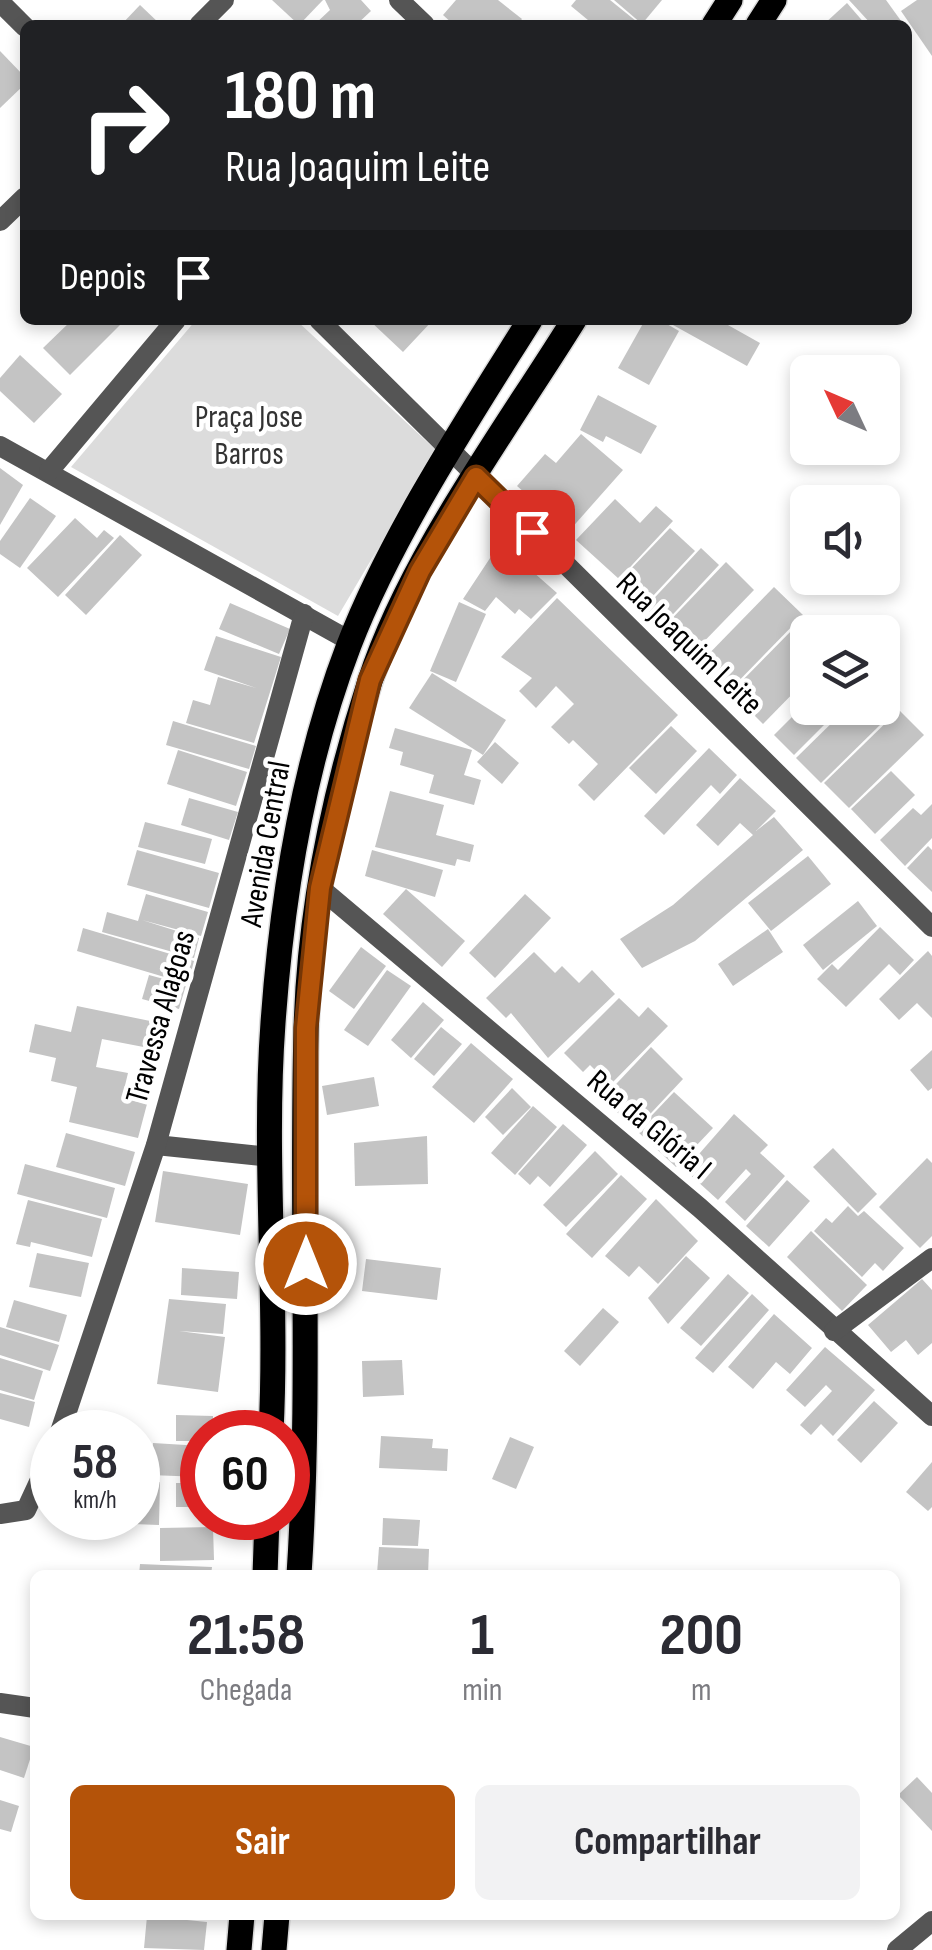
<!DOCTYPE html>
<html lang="pt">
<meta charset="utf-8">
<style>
:root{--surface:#fff;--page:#f2f2f3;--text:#2b2b33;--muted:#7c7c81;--accent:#b45309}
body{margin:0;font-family:"Sofia Sans Condensed",sans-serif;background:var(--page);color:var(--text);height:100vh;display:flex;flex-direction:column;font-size:38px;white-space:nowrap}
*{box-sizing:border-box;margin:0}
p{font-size:32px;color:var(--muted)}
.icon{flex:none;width:55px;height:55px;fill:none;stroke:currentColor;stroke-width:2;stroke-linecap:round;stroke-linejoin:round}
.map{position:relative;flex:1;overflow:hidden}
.details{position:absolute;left:30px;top:1570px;width:870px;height:350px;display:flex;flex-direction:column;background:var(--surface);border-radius:15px;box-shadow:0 5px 15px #0003}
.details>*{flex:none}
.guide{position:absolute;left:20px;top:20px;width:892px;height:305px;border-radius:15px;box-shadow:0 5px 15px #0003;background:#202124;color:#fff;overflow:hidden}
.needle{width:65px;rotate:314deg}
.buttons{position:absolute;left:790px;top:355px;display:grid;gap:20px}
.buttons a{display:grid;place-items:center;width:110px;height:110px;border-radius:15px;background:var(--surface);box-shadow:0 5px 15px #0003;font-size:50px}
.speed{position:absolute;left:30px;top:1410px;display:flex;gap:20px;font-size:50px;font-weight:700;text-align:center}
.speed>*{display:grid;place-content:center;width:130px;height:130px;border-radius:50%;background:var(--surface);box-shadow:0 5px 15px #0003;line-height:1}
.speed small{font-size:25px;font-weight:400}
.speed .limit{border:15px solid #d22;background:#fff;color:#111}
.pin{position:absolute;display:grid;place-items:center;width:85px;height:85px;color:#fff;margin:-42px;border-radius:20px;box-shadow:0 5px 15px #0006}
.me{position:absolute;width:110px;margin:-55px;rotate:0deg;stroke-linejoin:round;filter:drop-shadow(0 0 8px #0008)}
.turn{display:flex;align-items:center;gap:35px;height:210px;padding:0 40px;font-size:45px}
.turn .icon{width:130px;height:130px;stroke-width:2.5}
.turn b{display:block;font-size:70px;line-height:85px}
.then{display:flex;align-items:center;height:95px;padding:0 40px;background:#0003;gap:20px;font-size:38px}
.eta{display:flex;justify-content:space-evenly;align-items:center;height:170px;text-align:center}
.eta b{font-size:60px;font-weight:700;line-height:70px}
.cta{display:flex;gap:20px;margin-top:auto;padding:20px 40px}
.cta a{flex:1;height:115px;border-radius:15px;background:var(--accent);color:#fff;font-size:40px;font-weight:700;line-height:115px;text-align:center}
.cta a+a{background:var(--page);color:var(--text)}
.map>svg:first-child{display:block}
.green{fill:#dcdcdc}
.building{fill:#c4c4c4}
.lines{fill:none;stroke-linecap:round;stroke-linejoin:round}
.primary-casing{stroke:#dbdbdb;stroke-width:28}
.minor{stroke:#555;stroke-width:20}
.primary{stroke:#000;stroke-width:25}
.route-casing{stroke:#753606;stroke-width:25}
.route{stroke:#b45309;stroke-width:18}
.labels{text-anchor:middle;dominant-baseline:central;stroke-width:9;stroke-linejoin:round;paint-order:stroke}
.park-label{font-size:32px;fill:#333;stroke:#fff}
.street-label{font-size:32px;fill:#000;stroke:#fff}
</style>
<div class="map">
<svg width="932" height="1950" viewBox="0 0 932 1950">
<rect width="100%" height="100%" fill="#fff"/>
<path class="green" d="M196,320H296L436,450L338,616L71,467Z"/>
<g class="building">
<path d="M272,0H323L299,25Z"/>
<path d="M325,0H361L371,11L356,25H314L330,10Z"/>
<path d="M456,0H498L522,19L517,25H454L443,15Z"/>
<path d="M576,0H610L641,25H594L571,6Z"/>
<path d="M614,0H662L642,24Z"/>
<path d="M849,0H886L904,25H872Z"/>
<path d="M917,0H932V56L901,11Z"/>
<path d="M847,3L866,25H823Z"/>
<path d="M140,5L161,25H121Z"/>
<path d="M0,51L25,77V84L0,108Z"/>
<path d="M72,320H125L70,375L43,348Z"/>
<path d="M369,320H433L403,352Z"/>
<path d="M645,320H660L679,331L649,385L618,368Z"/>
<path d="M664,320H719L760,343L747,366Z"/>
<path d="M20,355L62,394L34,423L0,391V378Z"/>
<path d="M598,395L657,426L641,454L606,436L603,442L580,430Z"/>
<path d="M581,434L623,470L569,531L517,486L545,454L556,463Z"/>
<path d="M0,468L23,485L0,525Z"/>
<path d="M30,498L56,516L20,568L0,554V541Z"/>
<path d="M615,499L640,523L656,506L673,521L619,579L576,540Z"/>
<path d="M75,518L97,538L104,530L114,538L58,597L27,568Z"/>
<path d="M670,528L695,551L651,598L626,574Z"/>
<path d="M120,535L142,555L86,615L65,595Z"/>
<path d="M500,543L557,593L531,619L519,609L515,614L496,597L485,611L463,599Z"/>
<path d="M701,548L719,565L663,625L645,608Z"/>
<path d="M726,562L754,590L689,657L661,630Z"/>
<path d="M774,587L803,615L726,694L697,666Z"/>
<path d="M557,598L678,715L594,801L578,785L598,764L573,740L569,744L551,727L574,704L556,686L536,708L519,691L532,678L501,657Z"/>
<path d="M459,602L486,614L456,682L430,671Z"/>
<path d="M230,603L290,629L279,654L219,629Z"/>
<path d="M797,625L808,635V678L763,724L731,692Z"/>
<path d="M216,636L281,657L254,743L186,723L193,700L210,705L218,677L256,688L204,670Z"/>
<path d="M432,673L506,720L483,755L409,708Z"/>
<path d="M808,701V708H820L831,718L794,755L774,735Z"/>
<path d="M847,708H864L881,724L821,783L796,758Z"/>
<path d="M899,710L924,735L849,808L824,783Z"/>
<path d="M173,721L256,746L249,769L166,745Z"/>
<path d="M671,726L697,751L656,794L629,768Z"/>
<path d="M395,728L472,750L464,775L481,780L474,805L429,793L434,775L400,765L403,752L389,748Z"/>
<path d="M495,742L519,763L502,784L477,762Z"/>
<path d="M709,748L737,775L720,794L711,785L664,835L644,816Z"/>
<path d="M178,750L247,772L236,806L167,784Z"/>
<path d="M891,771L915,795L875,834L851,809Z"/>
<path d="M740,778L776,811L756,831L774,817L803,850L695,941L642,968L620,939L673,905L753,835L740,823L718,846L696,825Z"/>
<path d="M390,791L444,805L436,835L474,845L470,862L457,859L455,866L375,847Z"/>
<path d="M189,798L238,812L229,840L181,825Z"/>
<path d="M932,804V838L905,866L880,840L913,808L921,815Z"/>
<path d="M145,822L212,839L205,864L138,847Z"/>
<path d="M928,846L932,850V892L907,868Z"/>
<path d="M137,850L219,873L209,908L127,885Z"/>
<path d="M372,850L443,870L435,897L365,876Z"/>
<path d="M808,856L831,884L771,931L748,903Z"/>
<path d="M406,889L465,941L442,967L383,914Z"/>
<path d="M146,894L208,912L201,936L142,920L199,938L194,958L102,932L107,912L138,921Z"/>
<path d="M525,894L551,918L495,978L469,953Z"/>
<path d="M858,901L877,926L823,970L803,945Z"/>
<path d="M880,927L914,960L900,975L889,964L846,1007L817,979L832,964L838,970Z"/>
<path d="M83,928L194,961L188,984L77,951Z"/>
<path d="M768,929L783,952L733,986L718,964Z"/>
<path d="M361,947L386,966L354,1009L329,991Z"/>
<path d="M928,951L932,956V1018L917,1003L899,1020L879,999Z"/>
<path d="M534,952L555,973L562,966L579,983L592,970L615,994L548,1058L511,1013L506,1018L486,998Z"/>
<path d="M387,970L411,986L368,1046L344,1030Z"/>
<path d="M149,975L186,985L179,1009L142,999Z"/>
<path d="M619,998L639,1017L648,1007L668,1026L610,1085L590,1065L583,1072L564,1053Z"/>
<path d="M423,1002L444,1020L411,1058L391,1040Z"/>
<path d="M77,1006L160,1023L154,1049L102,1039L96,1067L128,1073L122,1098L147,1104L138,1138L69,1122L77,1087L51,1081L56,1058L29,1052L35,1024L71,1032Z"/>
<path d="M441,1027L462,1044L434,1076L414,1059Z"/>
<path d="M471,1043L513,1079L474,1123L432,1087Z"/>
<path d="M651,1047L683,1079L636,1129L602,1099Z"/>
<path d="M932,1050V1088L928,1091L910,1070Z"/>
<path d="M374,1077L379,1106L327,1115L322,1086Z"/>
<path d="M512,1088L531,1107L503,1135L485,1117Z"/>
<path d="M674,1092L713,1128L676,1167L637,1131Z"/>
<path d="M533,1106L557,1127L515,1175L491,1153Z"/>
<path d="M734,1114L768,1145L760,1153L785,1176L745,1221L725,1202L751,1174L746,1169L718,1200L685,1170Z"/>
<path d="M563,1124L587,1145L550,1187L538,1176L530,1185L518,1174Z"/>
<path d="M66,1133L135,1152L125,1186L56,1167Z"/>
<path d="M427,1136L428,1184L355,1186L354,1143Z"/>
<path d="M833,1148L877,1194L858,1213L813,1167Z"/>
<path d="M595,1151L618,1174L566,1227L543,1205Z"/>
<path d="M927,1158L932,1163V1236L920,1248L879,1207Z"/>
<path d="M25,1164L115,1188L107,1218L17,1194Z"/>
<path d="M163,1171L248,1184L240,1235L155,1222Z"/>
<path d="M621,1175L647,1199L592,1258L566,1234Z"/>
<path d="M787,1180L810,1201L769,1247L746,1226Z"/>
<path d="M656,1199L698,1241L658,1284L639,1266L629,1277L605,1256Z"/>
<path d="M28,1200L102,1219L92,1257L31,1242L30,1247L16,1244Z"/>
<path d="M848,1206L858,1216L864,1211L904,1248L883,1271L875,1263L862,1277L814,1231L826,1218L832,1223Z"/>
<path d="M811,1231L867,1285L842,1311L787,1257Z"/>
<path d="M37,1253L89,1263L81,1297L29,1287Z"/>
<path d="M686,1256L710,1278L668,1324L648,1298Z"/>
<path d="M366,1259L441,1268L437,1300L362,1291Z"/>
<path d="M182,1268L239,1272L237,1299L181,1295Z"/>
<path d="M728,1274L749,1293L701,1346L680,1328Z"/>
<path d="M922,1279L932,1290V1343L918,1355L906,1340L891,1352L868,1325Z"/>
<path d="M752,1294L769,1310L713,1373L695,1358Z"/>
<path d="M169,1299L226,1304L223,1334L179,1331L225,1337L218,1392L157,1384Z"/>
<path d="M14,1300L67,1315L59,1342L6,1327Z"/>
<path d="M603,1308L619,1322L580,1366L564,1351Z"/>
<path d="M774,1314L812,1348L790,1374L776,1362L753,1389L728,1367Z"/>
<path d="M0,1327L59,1345L50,1371L0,1355Z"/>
<path d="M825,1347L875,1390L833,1436L821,1424L811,1435L800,1425L832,1391L826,1385L805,1407L786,1390Z"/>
<path d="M0,1358L43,1371L34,1400L0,1390Z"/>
<path d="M402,1360L404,1395L363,1397L362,1361Z"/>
<path d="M0,1393L35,1402L29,1427L0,1419Z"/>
<path d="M874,1401L898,1423L861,1463L837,1440Z"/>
<path d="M176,1415L213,1416V1432H202V1441H176Z"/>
<path d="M381,1436L433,1439L432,1448L448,1449L447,1471L379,1468Z"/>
<path d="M510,1437L534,1447L516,1489L492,1479Z"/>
<path d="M153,1443L202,1446V1477L150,1475Z"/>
<path d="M932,1462V1507L928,1511L906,1492Z"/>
<path d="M138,1482H160L159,1525L132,1524V1518H138Z"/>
<rect x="176" y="1483" width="26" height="24"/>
<path d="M383,1518L420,1520L418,1546L382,1545Z"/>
<path d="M213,1527L214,1560L160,1561V1528Z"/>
<path d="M379,1547L429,1549L428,1575L377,1574Z"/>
<path d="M140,1564L212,1567L211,1575H139Z"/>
<path d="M0,1737L34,1747L24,1778L0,1770Z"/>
<path d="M917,1777L932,1793V1831L898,1795Z"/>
<path d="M0,1800L19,1806L11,1832L0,1829Z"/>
<path d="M147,1916L207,1922L204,1950L144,1948Z"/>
</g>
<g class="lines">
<g class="primary-casing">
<g id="primary">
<path d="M714,25L730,0"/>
<path d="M758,25L774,0"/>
<path d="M271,1432C278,1296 263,1159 273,1023C282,895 303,765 349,645C391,536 468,419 530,320"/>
<path d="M265,1575L267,1518"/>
<path d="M299,1575C311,1394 301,1212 306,1030C309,914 334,792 370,681C410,558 505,431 574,320"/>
<path d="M239,1950L242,1915"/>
<path d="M274,1950L277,1915"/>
</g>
</g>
<g class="minor">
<path d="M399,0L425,25"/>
<path d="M0,2L25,27"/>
<path d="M199,25L224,0"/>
<path d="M0,221L25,197"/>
<path d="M319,320L932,927"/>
<path d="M0,446L350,641"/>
<path d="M49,471L176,320"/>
<path d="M320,888L700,1208L932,1416"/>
<path d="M156,1145L270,1157"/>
<path d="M834,1331L932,1258"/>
<path d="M60,1432L156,1145L304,614"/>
<path d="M0,1514L26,1510L52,1454"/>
<path d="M0,1703L35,1708"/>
<path d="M897,1950L932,1921"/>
</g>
<use href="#primary" class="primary"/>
</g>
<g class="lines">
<g class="route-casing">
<path id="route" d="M306,1264V1028L320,888L370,680L420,571L476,477L532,532"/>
</g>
<use href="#route" class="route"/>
</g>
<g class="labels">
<g class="park-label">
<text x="249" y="417">Praça Jose<tspan x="249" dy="37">Barros</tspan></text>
</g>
<g class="street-label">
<text transform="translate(689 644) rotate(44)">Rua Joaquim Leite</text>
<text transform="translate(266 844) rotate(-80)">Avenida Central</text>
<text transform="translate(161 1017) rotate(-74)">Travessa Alagoas</text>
<text transform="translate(649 1125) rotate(40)">Rua da Glória I</text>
</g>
</g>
</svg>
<div class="buttons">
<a><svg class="needle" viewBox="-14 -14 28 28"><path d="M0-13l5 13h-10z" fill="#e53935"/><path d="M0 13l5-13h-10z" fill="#7c7c81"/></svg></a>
<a><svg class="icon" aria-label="sound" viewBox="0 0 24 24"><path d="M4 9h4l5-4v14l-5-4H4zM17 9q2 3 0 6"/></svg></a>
<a><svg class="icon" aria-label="layers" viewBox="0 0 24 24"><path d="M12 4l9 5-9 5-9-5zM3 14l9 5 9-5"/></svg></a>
</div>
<div class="speed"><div>58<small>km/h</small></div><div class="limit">60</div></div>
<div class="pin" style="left:532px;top:532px;background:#d93025"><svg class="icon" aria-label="arrive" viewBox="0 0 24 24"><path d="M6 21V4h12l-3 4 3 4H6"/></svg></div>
<svg class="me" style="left:306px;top:1264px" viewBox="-20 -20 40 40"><circle r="17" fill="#b45309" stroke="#fff" stroke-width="3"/><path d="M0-11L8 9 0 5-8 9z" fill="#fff"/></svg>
<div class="guide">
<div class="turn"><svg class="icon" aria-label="right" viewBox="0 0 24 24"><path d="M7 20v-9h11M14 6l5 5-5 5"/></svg><div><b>180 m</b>Rua Joaquim Leite</div></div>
<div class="then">Depois<svg class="icon" aria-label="arrive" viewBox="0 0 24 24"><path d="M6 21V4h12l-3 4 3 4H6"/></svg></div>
</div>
<section class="details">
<div class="eta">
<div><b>21:58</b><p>Chegada</p></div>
<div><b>1</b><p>min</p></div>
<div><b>200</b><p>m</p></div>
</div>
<div class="cta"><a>Sair</a><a>Compartilhar</a></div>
</section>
</div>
